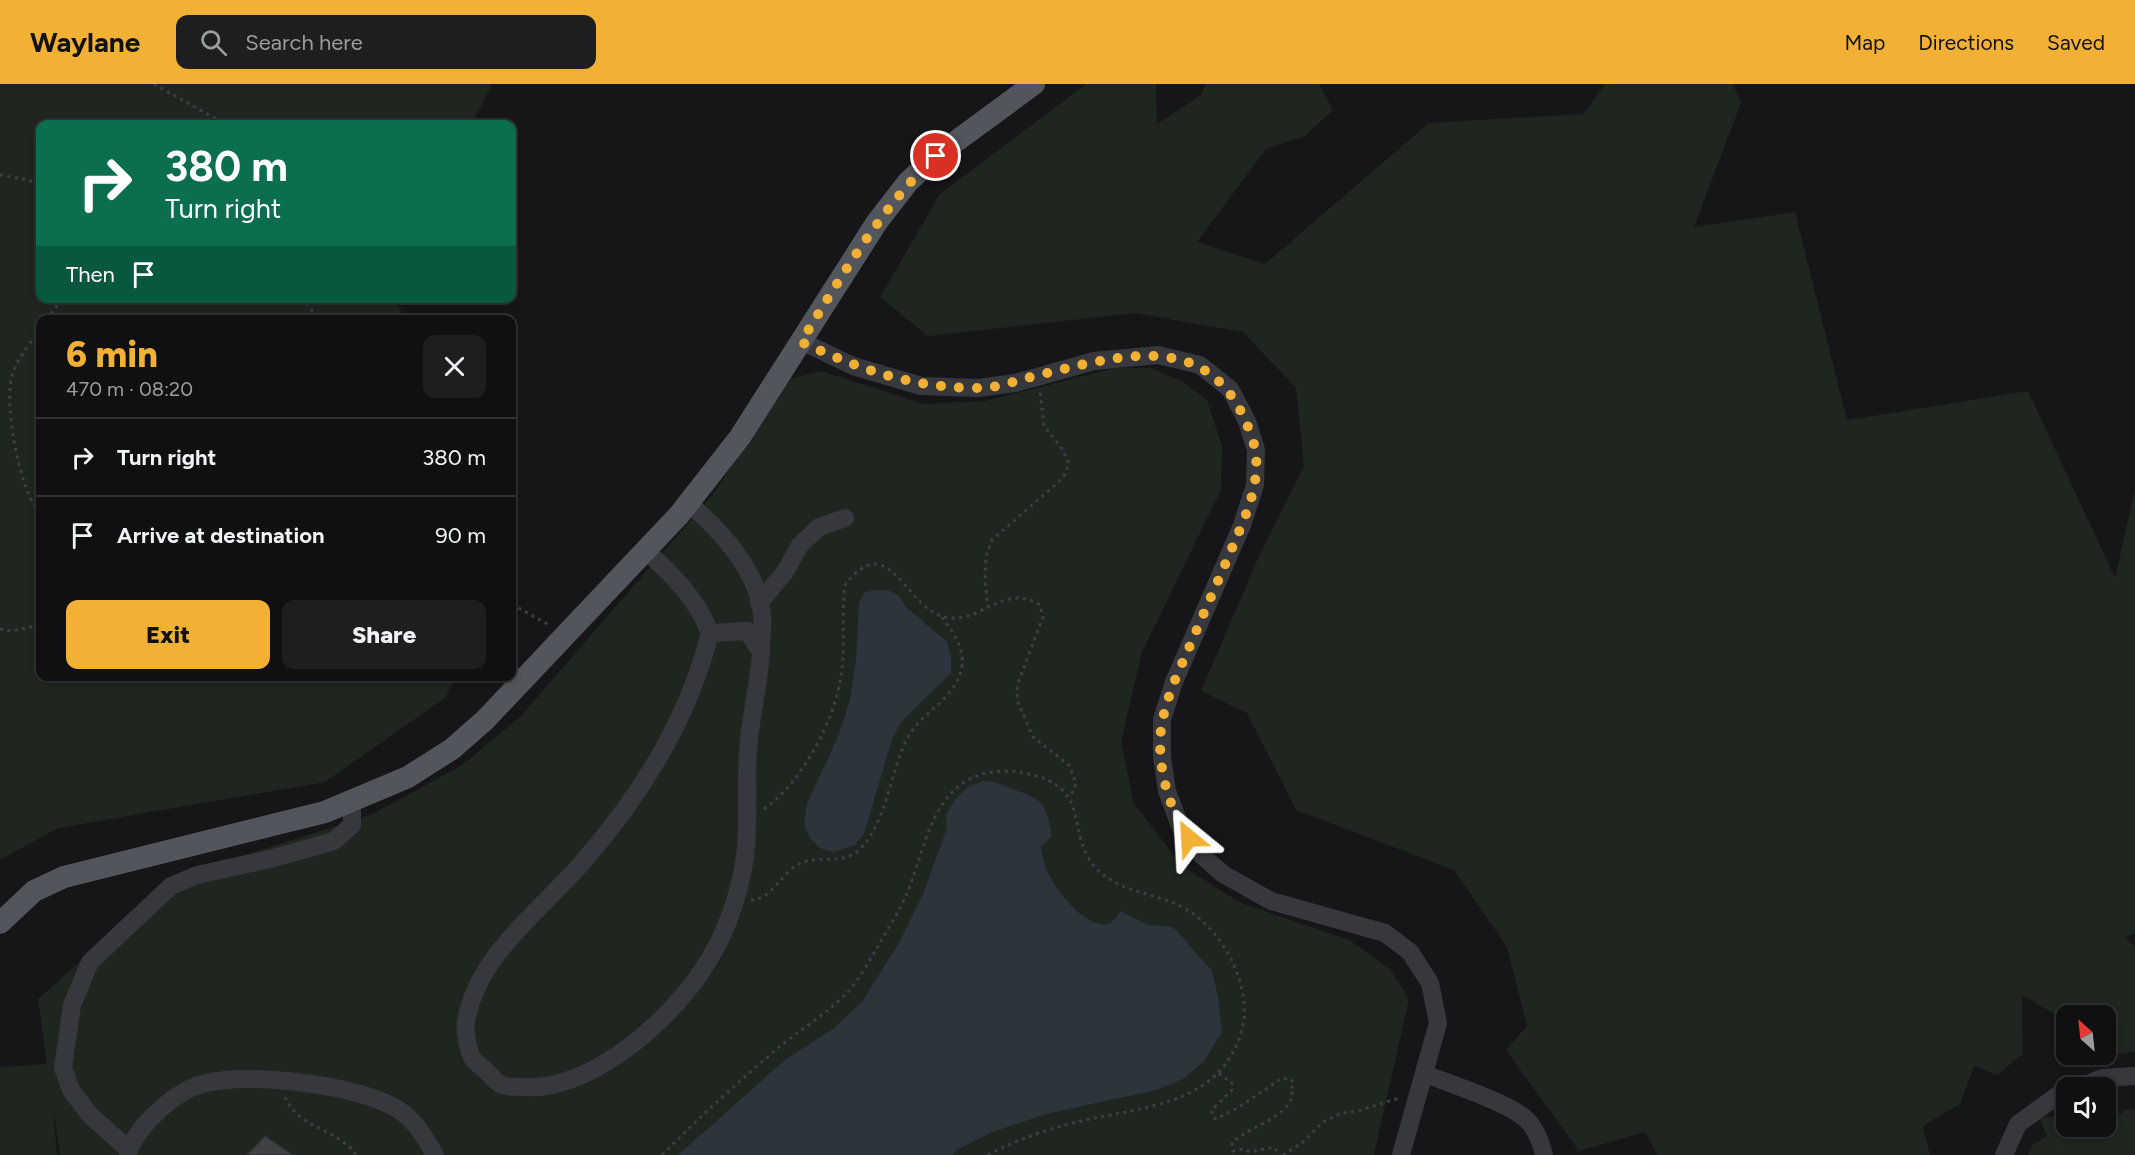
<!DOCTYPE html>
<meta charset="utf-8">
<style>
:root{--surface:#101012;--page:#1e1e20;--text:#f1f3f6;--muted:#9c9d9f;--line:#303032;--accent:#f2b134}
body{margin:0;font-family:Figtree,sans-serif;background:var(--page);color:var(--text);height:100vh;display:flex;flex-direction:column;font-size:22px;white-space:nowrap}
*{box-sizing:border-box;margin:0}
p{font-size:20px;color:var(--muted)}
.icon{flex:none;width:33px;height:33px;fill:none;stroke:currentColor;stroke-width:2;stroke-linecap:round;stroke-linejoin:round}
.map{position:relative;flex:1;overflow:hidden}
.side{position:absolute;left:36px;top:231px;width:480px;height:366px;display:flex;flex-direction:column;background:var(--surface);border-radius:12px;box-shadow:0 3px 9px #0003,0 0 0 2px var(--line)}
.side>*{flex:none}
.guide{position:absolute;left:36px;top:36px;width:480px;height:183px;border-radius:12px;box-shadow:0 3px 9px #0003,0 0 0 2px var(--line);background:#0b6e4f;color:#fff;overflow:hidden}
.needle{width:39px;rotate:333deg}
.tools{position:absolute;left:2056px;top:921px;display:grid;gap:12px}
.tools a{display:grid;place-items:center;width:60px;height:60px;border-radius:12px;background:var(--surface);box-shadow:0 3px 9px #0003,0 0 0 2px var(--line);font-size:30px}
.pin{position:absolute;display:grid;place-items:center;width:51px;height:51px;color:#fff;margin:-26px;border:3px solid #fff;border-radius:50%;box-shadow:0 2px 6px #0007}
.me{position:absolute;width:66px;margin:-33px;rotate:333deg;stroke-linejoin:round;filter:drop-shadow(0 0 4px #0008)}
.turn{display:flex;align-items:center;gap:21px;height:126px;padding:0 30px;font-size:27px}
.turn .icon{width:78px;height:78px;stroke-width:2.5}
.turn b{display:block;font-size:42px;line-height:51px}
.then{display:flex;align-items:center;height:57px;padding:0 30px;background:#0003;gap:12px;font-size:22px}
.round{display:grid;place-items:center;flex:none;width:63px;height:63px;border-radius:12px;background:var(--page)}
.headline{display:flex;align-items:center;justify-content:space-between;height:102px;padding:0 30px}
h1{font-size:36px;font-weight:800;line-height:45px;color:var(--accent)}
.button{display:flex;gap:12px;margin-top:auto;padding:12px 30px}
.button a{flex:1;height:69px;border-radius:12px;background:var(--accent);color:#111;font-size:24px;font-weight:800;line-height:69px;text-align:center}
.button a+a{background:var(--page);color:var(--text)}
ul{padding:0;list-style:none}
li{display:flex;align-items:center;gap:18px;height:78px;padding:0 30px;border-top:2px solid var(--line)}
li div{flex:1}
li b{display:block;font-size:22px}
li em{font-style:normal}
header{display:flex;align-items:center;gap:36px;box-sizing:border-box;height:84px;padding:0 30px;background:var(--accent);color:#111}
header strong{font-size:28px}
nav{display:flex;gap:33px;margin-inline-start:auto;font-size:21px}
.search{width:420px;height:54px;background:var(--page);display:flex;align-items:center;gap:15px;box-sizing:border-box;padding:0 21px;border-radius:12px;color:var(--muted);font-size:22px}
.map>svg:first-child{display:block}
.green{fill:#1e261f}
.water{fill:#2c353c}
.building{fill:#404145;stroke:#303034;stroke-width:1.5}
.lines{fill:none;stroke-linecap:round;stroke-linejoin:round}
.path{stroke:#3d3f44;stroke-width:3;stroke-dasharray:3 4.5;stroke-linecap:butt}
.minor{stroke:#37383d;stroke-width:18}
.major{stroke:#53555c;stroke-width:22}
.route{stroke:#f2b134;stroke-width:10;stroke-dasharray:0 18}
</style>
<header>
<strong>Waylane</strong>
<div class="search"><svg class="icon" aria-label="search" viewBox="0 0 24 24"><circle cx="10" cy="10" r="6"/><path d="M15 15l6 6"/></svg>Search here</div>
<nav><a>Map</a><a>Directions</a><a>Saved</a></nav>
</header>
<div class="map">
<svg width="2135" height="1071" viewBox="0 0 2135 1071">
<rect width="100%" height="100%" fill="#161618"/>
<g class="green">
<path d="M0,0H492L472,40H40V214L395,215L405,235L40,236V592L456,593L445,614L325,698L58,744L0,776Z"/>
<path d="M1086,0H1156L1157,40L1201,11L1206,0H1319L1333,26L1305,52L1266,65L1197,158L1265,180L1429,39L1583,30L1605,0H1733L1741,19L1694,143L1795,128L1847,336L2028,307L2115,494L2135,406V849L2125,854L2135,862V968L2069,977V971L2106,970V932H2067V937L2022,911L2023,970L1997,991L1974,982L1960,1020L1923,1042L1930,1071H1657L1645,1048L1579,1067L1506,966L1527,942L1507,863L1454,786L1296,726L1247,629L1201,607L1259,472L1304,382L1296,304L1243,248L1135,229L928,252L880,213L940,110Z"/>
<path d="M1115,284H1151L1183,298L1207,316L1222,362L1221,406L1142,568L1121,658L1134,719L1182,782L1241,819L1349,856L1390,885L1409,915L1374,1071H60L53,1022L57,1071H0V983L47,980L38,915L174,794L373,730L462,681L520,633L714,409L788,295L821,287L924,320L985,317Z"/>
<path d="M2067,1019V1042H2106V1026L2122,1030L2124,1026L2135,1025V1071H2028L2033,1060L2047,1053L2039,1033H2063Z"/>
</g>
<g class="water">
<path d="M876,506H888L899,512L907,524L947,558L951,572V589L901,638L892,655L864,750L855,761L833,768L820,764L810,754L804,741L807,720L839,650L850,616L856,576L859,519L865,508Z"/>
<path d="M984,697C996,697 1004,702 1015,706C1045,716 1047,723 1052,753L1041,762C1042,775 1046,787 1053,798C1064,817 1104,863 1120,827L1148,841L1173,843L1212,887L1218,913L1222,948L1204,977L1183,995L1156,1006L1046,1030L992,1048L958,1065L952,1071H678L785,976L834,944L862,918L900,857L924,808L947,744L946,731L955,716L968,703Z"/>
</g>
<path class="building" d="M265,1052L293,1071H247Z"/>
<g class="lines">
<g class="path">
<path d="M154,0L225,40"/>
<path d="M0,91L29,96L40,102"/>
<path d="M301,214L320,236"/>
<path d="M47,236L62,214"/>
<path d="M40,245C31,258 19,273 13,288C2,317 20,408 40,430"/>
<path d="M512,520L549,541"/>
<path d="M988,524L985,496L986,472L992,456L1063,394L1069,380L1063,366L1044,342L1040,307"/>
<path d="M0,545L11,547L40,541"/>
<path d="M764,725C803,697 833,639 841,593C846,563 841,531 845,501C888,444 904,520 941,532C980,544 1002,497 1040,521L1043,533L1018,599L1017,616L1033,653L1070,682L1076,700L1070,714"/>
<path d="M751,816C770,816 780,793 794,783C814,769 838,781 855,769C885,747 890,689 906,657C920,627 956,617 962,582C965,563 951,546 941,532"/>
<path d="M1219,989L1232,999V1006L1212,1026V1032L1216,1035L1241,1022L1282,994L1291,995L1294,1000L1290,1005L1293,1012C1284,1036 1249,1042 1232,1059L1233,1067L1244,1065L1250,1068L1273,1063L1280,1071"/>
<path d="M285,1013C297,1044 339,1045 356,1071"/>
<path d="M662,1071C697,1036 732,1003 770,971C794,949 823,933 846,910C858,897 868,879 877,864C886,848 896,832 904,816C923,777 927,717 970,695C985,687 1007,685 1024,689C1098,703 1061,753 1100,788C1123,809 1157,809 1184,824C1223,845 1255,905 1241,949C1217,1025 1138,1022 1073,1039C1044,1046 1015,1057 987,1071"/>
<path d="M1283,1071L1302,1059L1323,1038L1341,1029L1358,1027L1399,1014"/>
</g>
<g class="minor">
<path d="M801,257L853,282L921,302L978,304L1015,299L1094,277L1158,271L1200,281L1230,305L1247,337L1256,366L1255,401L1242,441L1174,598L1162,635V673L1167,707L1180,742L1197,767L1223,790L1271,817L1385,849L1410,868L1430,899L1438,939L1401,1071"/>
<path d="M688,419C720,445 758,487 762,530C763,542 761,555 761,568"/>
<path d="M646,467C673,491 697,515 710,549"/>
<path d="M759,519L785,488L800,461L819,443L845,434"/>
<path d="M747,547L761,568C759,598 752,626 749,656C745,692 749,728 746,763C743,800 729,842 710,874C678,930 593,1008 524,1003C518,1002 508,1004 502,1001C496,999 490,990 485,986C482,983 476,979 473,975C468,967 464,945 466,937C479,867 544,825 587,773C643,708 689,633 710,549Z"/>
<path d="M1425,990C1450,1000 1511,1019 1528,1037C1537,1047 1541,1058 1544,1071"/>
<path d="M2077,1004L2102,994L2135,992"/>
<path d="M129,1066L90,1031L71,1006L63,984L72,921L90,878L171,802L197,791L274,774L334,757L352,741V718"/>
<path d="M128,1071C130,1059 141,1045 149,1036C164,1021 183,1004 206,999C254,989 350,1000 394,1023C413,1033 425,1053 435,1071"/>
<path d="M2004,1071L2018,1040L2058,1011L2067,1007"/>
</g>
<path class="major" d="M0,839L34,807L64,793L325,728L408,693L452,665L485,636L679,431L740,353L877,138L908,98L936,72L1034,0"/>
</g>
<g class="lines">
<path class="route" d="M936,72C880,125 842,192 801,258C860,285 908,303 975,304C998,305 1020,295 1043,290C1132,268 1216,246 1252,354C1264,388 1249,425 1235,457C1220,493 1204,528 1189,564C1179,586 1168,610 1163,634C1154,672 1167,723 1189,754"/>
</g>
</svg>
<div class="tools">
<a><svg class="needle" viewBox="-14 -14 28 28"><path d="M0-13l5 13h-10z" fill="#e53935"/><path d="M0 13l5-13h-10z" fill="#9c9d9f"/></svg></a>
<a><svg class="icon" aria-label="sound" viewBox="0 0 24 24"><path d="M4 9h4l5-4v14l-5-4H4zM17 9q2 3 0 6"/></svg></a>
</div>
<div class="pin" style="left:936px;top:72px;background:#d93025"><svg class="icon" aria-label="arrive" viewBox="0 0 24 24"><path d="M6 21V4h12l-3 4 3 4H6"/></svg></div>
<svg class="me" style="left:1189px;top:754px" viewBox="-20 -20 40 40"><path d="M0-17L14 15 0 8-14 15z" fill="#f2b134" stroke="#fff" stroke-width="4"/></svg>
<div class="guide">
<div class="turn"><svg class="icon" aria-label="right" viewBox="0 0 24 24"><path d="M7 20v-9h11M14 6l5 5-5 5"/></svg><div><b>380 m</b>Turn right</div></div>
<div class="then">Then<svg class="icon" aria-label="arrive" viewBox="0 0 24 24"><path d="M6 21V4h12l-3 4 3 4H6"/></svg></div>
</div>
<section class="side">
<div class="headline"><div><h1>6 min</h1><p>470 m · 08:20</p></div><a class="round"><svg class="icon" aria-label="close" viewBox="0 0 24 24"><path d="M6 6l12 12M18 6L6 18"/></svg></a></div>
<ul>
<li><svg class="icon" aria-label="right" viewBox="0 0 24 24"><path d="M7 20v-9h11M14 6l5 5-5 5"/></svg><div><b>Turn right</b></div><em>380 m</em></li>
<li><svg class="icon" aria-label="arrive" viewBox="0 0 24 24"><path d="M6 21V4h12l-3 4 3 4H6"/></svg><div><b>Arrive at destination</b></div><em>90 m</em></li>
</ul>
<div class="button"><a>Exit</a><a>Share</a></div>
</section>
</div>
